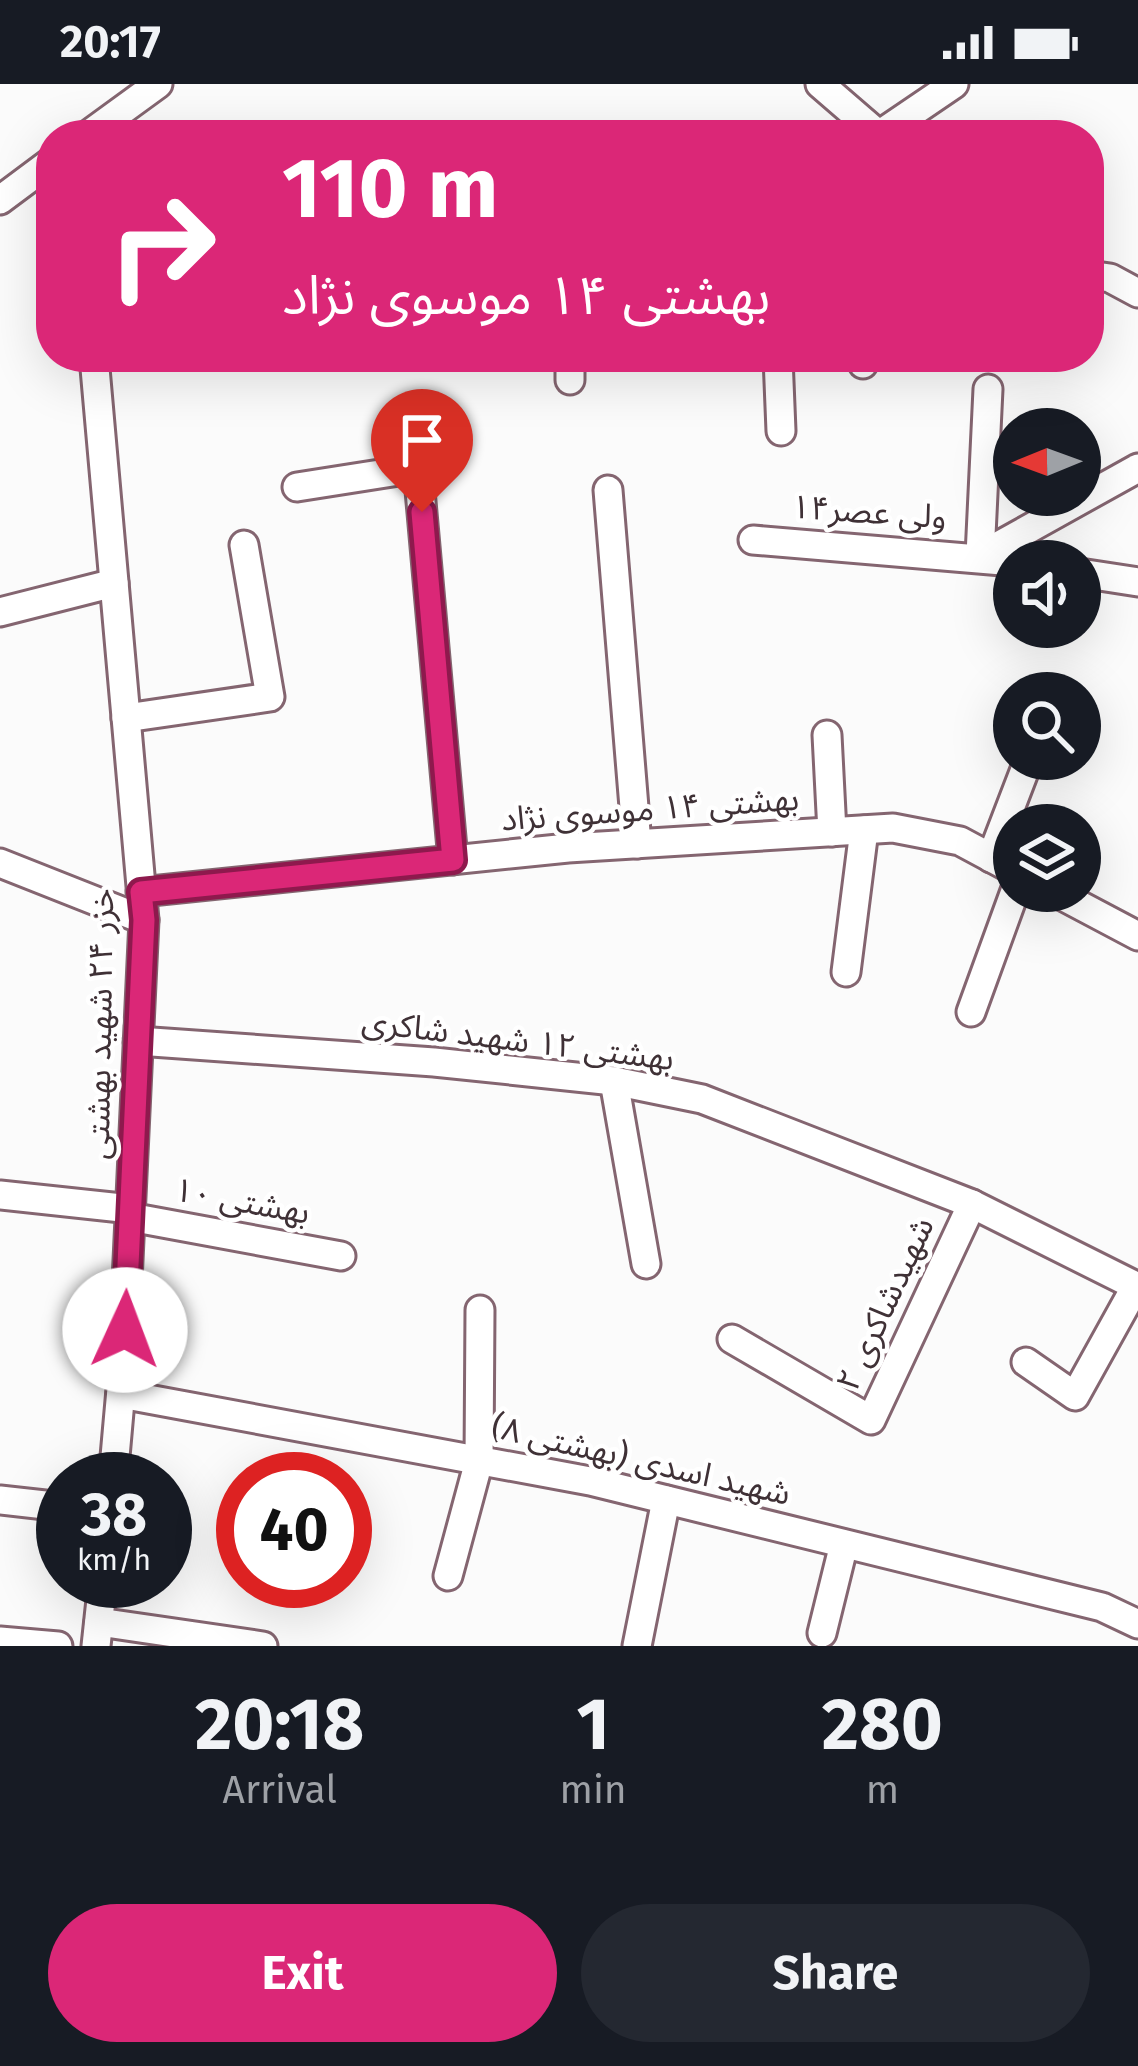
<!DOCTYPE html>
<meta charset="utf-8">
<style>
:root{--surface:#171b24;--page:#242831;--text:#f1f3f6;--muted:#9ea1a6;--accent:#db2777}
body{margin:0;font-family:"Fira Sans","Noto Sans Arabic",sans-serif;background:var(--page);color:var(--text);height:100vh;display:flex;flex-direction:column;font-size:45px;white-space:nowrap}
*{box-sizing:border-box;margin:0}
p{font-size:39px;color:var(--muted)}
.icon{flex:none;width:66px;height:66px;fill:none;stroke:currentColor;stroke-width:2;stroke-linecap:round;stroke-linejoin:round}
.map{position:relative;height:1562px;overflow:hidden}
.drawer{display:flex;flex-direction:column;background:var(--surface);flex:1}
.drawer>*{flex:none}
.guide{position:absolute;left:36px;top:36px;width:1068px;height:252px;border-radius:48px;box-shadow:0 12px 48px #0002;background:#db2777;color:#fff;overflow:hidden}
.needle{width:78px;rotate:269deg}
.buttons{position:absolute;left:993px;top:324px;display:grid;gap:24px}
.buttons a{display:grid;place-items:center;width:108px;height:108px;border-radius:50%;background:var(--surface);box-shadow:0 12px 48px #0002;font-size:60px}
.speed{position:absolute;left:36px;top:1368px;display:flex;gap:24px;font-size:60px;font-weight:700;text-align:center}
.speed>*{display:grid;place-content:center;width:156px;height:156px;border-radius:50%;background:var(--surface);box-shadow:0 12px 48px #0002;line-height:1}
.speed small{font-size:30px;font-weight:400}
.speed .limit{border:18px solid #d22;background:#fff;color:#111}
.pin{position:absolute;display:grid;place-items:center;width:102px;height:102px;color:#fff;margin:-123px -51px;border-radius:50% 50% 50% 0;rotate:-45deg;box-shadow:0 0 12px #0007}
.pin .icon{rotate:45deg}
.me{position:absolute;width:132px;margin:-66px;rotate:2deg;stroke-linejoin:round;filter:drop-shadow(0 0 9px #0008)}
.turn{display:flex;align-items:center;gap:42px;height:252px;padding:0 48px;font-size:54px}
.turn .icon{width:156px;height:156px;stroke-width:2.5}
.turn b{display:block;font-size:84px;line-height:102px}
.eta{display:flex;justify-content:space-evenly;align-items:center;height:204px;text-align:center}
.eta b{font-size:72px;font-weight:700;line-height:84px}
.cta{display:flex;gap:24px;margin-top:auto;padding:24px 48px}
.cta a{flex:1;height:138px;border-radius:72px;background:var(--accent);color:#fff;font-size:48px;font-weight:700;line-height:138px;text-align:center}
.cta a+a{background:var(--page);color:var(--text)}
.status{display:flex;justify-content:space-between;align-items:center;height:84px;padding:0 60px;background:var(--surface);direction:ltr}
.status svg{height:33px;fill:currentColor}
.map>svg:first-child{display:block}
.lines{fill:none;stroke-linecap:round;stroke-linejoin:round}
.minor-casing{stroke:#846570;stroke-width:33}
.minor{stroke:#fff;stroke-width:27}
.route-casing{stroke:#8e194d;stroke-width:30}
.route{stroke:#db2777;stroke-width:21}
.labels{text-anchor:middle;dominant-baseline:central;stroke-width:9;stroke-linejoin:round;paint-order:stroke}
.street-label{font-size:33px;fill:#3f3136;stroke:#fff}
</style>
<div class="status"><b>20:17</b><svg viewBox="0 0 49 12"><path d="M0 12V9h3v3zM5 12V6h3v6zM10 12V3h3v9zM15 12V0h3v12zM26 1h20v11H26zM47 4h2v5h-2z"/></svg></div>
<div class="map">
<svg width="1138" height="1562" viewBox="0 0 1138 1562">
<rect width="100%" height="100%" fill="#fbfbfb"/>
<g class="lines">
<g class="minor-casing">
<g id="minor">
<path d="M820,0L879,51L954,0"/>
<path d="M88,51L158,0"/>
<path d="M0,116L51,78"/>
<path d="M1089,191L1110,194L1138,209"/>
<path d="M94,273L144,836L123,1283L113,1395"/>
<path d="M570,273V296"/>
<path d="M778,273L781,347"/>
<path d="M863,280V273"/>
<path d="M297,403L418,384L453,776"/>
<path d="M608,406L637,760"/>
<path d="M753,456L1014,478"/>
<path d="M980,472L1138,384"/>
<path d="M980,472L988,305"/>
<path d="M1080,489L1138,498"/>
<path d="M0,528L114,499"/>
<path d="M126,634L270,613L244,461"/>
<path d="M827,651L832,748"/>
<path d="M991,774L1029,675"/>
<path d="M0,779L144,836"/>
<path d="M1053,807L1138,852"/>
<path d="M141,808L568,764L893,744L960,757L1014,786"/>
<path d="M846,888L864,746"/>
<path d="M971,928L1015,807"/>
<path d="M138,957L434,978L614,997L702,1015L972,1120L1138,1203"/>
<path d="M614,997L646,1180"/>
<path d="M0,1111L131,1125"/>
<path d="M130,1133L341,1172"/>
<path d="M732,1255L871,1336L972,1120"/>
<path d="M1026,1278L1075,1312L1136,1202"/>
<path d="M121,1310L590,1397L1102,1523L1138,1540"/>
<path d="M0,1416L63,1423"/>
<path d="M448,1492L479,1377L480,1226"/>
<path d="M99,1538L263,1562"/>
<path d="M822,1549L844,1460"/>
<path d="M0,1557L58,1562"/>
<path d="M96,1562L103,1497"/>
<path d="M637,1562L666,1416"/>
</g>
</g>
<use href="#minor" class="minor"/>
</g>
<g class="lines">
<g class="route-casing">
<path id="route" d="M125,1246L144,836L141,808L453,776L422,428"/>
</g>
<use href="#route" class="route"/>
</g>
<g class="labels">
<g class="street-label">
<text transform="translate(869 428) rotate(4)">ولی عصر۱۴</text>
<text transform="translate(650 725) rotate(-4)">بهشتی ۱۴ موسوی نژاد</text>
<text transform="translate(100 940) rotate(-89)">خزر ۲۴ شهید بهشتی</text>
<text transform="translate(518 956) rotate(7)">بهشتی ۱۲ شهید شاکری</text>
<text transform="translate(242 1117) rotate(10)">بهشتی ۱۰</text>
<text transform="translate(885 1220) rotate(-65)">شهیدشاکری ۲</text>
<text transform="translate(641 1376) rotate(13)">شهید اسدی (بهشتی ۸)</text>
</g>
</g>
</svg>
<div class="buttons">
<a><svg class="needle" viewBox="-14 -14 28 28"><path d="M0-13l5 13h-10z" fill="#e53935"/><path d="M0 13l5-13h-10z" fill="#9ea1a6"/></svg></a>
<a><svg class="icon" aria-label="sound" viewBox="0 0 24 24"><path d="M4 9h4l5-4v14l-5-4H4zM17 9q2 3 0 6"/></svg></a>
<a><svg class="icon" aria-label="search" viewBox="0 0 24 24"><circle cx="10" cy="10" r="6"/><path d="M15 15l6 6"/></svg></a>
<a><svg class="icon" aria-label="layers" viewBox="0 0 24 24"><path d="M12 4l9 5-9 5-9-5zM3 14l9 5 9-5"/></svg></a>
</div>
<div class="speed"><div>38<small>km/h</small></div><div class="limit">40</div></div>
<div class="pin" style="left:422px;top:428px;background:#d93025"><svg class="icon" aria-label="arrive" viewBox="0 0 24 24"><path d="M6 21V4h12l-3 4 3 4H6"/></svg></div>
<svg class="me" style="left:125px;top:1246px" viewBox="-20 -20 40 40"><circle r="19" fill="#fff"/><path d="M0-13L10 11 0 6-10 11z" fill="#db2777"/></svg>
<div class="guide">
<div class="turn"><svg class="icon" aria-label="right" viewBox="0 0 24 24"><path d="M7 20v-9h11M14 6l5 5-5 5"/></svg><div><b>110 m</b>بهشتی ۱۴ موسوی نژاد</div></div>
</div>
</div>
<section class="drawer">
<div class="eta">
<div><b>20:18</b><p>Arrival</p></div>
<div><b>1</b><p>min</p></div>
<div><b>280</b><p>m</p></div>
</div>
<div class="cta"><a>Exit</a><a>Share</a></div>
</section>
